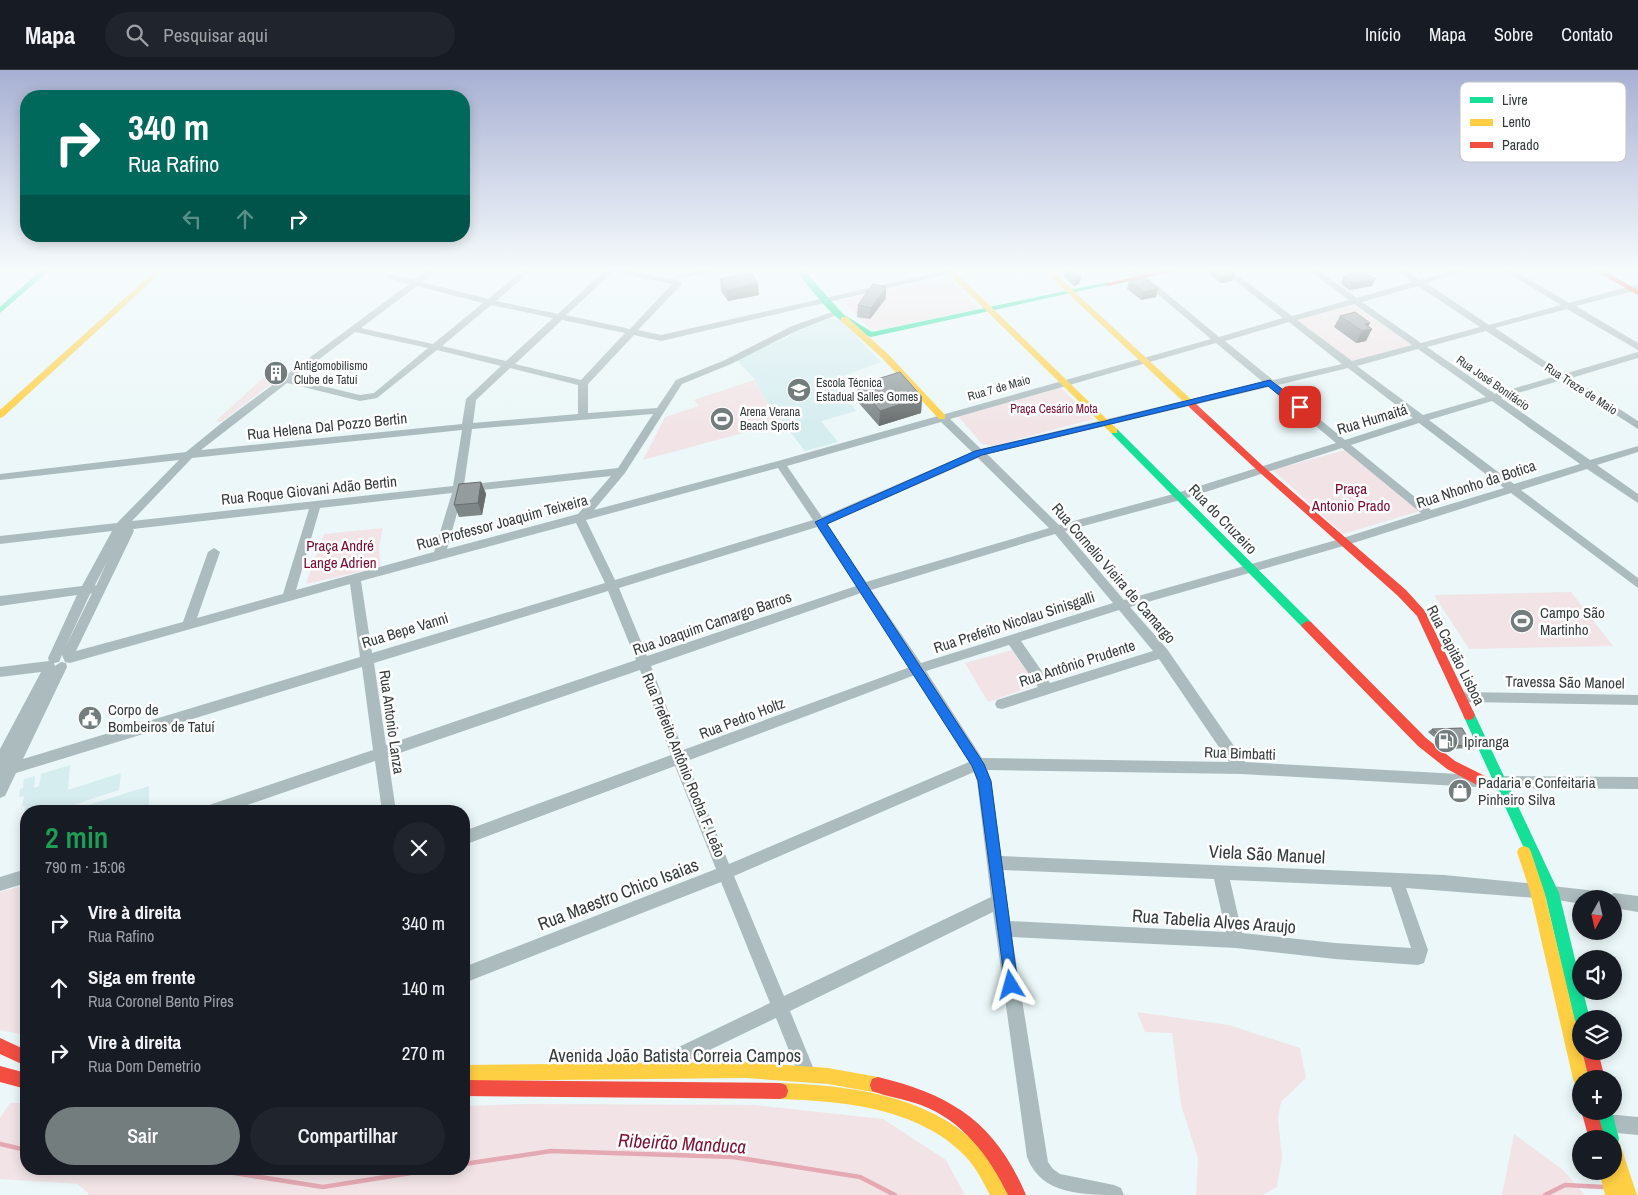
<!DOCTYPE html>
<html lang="pt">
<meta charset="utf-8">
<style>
:root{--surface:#171b24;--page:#20242c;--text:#f1f3f6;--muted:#9ea1a6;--line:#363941;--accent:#737d7e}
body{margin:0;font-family:"Archivo Narrow",sans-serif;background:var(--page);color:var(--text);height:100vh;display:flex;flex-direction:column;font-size:19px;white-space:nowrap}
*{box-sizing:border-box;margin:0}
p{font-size:16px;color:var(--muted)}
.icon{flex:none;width:28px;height:28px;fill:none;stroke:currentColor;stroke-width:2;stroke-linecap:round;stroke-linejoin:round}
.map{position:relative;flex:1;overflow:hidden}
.sheet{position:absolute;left:20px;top:735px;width:450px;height:370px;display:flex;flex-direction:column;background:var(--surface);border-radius:20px;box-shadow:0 2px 12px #0003}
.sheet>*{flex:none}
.hud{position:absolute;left:20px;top:20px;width:450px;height:152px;border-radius:20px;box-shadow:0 2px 12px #0003;background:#00695c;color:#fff;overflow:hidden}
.needle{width:32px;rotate:188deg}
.fabs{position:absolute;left:1572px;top:820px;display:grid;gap:10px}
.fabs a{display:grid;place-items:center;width:50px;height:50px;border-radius:50%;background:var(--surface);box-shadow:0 2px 12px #0003;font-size:25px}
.pin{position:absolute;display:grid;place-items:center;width:42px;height:42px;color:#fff;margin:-21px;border-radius:10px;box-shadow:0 2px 8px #0006}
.me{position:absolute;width:55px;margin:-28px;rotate:352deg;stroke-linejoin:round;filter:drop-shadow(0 0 4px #0008)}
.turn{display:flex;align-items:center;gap:18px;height:105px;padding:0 25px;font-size:22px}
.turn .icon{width:65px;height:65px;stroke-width:2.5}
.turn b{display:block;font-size:35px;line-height:42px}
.lanes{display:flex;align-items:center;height:48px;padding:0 25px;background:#0003;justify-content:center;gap:25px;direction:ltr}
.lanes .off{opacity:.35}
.round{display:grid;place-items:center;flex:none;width:52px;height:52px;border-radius:26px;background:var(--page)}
.summary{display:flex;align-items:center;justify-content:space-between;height:85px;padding:0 25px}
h1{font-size:30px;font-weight:600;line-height:38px;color:#1e9e55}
.cta{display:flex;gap:10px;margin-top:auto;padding:10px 25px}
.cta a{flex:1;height:58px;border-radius:30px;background:var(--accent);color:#fff;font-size:20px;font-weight:600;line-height:58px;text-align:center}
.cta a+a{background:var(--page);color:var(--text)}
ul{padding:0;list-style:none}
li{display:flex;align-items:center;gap:15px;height:65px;padding:0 25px}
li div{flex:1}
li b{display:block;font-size:19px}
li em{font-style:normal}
header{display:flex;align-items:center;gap:30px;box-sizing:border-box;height:70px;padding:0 25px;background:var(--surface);border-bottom:1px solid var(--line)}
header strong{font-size:24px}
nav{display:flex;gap:28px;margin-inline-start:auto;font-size:18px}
.search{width:350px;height:45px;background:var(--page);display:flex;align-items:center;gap:12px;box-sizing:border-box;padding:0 18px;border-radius:28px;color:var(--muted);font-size:19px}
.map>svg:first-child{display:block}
.built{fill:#d6edef}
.green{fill:#f2e4e6}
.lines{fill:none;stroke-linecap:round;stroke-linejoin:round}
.stream{stroke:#e5a9b3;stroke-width:4.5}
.street{fill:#acbcbe;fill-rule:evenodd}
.fast{fill:#16e098;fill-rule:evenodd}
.slow{fill:#ffcf43;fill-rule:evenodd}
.jam{fill:#f24e42;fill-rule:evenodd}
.wall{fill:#7f8687}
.shaded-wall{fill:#686d6e}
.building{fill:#949c9d;stroke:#686d6e}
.route{fill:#1a73e8;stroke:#114b97}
.labels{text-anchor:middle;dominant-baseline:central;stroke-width:5;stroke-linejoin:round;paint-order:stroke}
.far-poi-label{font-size:12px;fill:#333b3c;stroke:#fff;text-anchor:start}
.far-street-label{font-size:12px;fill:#333b3c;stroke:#fff}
.far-park-label{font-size:12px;fill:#7b0931;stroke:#fff}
.street-label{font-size:15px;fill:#333b3c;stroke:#fff}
.park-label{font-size:15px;fill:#7b0931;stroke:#fff}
.poi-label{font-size:15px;fill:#333b3c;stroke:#fff;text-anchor:start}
.near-street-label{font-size:18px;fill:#333b3c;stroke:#fff}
.near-water-label{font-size:19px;font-style:italic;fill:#7e0f33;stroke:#fff}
.key{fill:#fff;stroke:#c2c4c4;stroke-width:1}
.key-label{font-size:14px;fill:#333b3c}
</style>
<header>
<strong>Mapa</strong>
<div class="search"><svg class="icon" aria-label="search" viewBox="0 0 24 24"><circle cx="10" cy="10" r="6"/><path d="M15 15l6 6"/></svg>Pesquisar aqui</div>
<nav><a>Início</a><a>Mapa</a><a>Sobre</a><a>Contato</a></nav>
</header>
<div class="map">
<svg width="1638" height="1125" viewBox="0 0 1638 1125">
<rect width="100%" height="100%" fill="#ebf7f8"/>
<g class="built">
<path d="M827,249L840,250L881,292L832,310L856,341L821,351L838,372L805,381L765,329L753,307L736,290L789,266L796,259Z"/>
<path d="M70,695L68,720L121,703L119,720L73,735L72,740L149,716V735L131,741H65V739L56,741H26V750L24,751L25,736H22L24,726L19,727L20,719L23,718L24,709L35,706L34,718L39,716L41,704Z"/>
</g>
<g class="green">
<path d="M947,207L980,239L878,260L868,258L842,230Z"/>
<path d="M1352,234L1412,275L1349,292L1292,249Z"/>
<path d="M265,306L279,308L221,352L216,351Z"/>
<path d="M754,310L765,329L783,352L643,390L665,347L699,336L694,330Z"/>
<path d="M1060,317L1093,349L993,376L982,374L958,346Z"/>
<path d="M1345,380L1420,441L1343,464L1273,400Z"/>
<path d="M383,458L379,477L381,497L306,514L324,464Z"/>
<path d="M1571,522L1613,576L1469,579L1434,525Z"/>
<path d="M1012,580L1036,615L988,632L965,593Z"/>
<path d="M26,815V965L0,960V822Z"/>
<path d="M1137,942L1229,955L1300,978L1306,1008L1281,1032L1278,1048L1282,1088L1277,1117L1262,1125H1196L1198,1088L1181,1035L1172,963L1145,962Z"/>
<path d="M10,1033H26V1099H464V1036L525,1034L755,1035L883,1049L946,1090L965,1125H90L78,1114L0,1109V1048Z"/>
<path d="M1514,1064L1563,1100L1585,1125H1502Z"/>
</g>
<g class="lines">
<g class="stream">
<path d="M0,1074L26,1080"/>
<path d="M464,1094L551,1081L733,1087L860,1107L895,1125"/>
<path d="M209,1099L323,1117L436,1099"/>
<path d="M1545,1125L1565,1115L1603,1117"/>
</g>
<g class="street">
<path d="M429,199H438L422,212L488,229L524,199H533L496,231L558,244L606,199H623L681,211V215L638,260L661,265L953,199H969L661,271L634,265L588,314V343L657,338L676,310L725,290L792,256L835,241L842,243L798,260L731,294L682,314L625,403L594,440L778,391L1211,269L1128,199H1137L1219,267L1283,248L1220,199H1229L1292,246L1349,230L1306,199H1316L1357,228L1412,212L1394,199H1404L1420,210L1458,199H1471L1426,213L1489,255L1561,235L1502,199H1512L1569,233L1638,214V220L1576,236L1638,273V280L1567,239L1495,258L1564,304L1638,282V288L1571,308L1638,351V359L1562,310L1501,328L1590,390L1638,376V382L1597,395L1638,424V433L1587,399L1521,420L1638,508V518L1511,423L1347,475L1130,537L1167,579L1245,692L1476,705L1481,707L1483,711L1481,715L1476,717L1241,704L987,700L991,711L1001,786L1444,805L1537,814L1543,816L1545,821L1543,826L1537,828L1406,818L1428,880L1424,893L1418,895L1335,889L1236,878L1012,867L1048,1092L1053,1099L1060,1104L1114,1115L1121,1118L1124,1125C1082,1125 1041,1125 1027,1087L993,842L790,941L815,1002L812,1008L806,1011L800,1008L776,948L668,1000L662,1003L656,1000L653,994L656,988L770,933L721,812L464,913V897L716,799L675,696L464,775V761L671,685L640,600L388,687L396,741H382L375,691L230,741H205L207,736L212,734L373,680L362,597L16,703L5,726L0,728V679L41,602L0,607V597L49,591L48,588L77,525L0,536V526L82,516L112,461L0,474V466L117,453L179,390L0,410V404L186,382L224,351L409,214L387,208V204L414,210ZM613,202L672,214L630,259L566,245ZM417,216L483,233L433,274L361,258ZM1418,216L1480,257L1421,273L1362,232ZM1354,234L1412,275L1352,291L1297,250ZM491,235L553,248L506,291L442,276ZM562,250L625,263L581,310L515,294ZM1289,252L1342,294L1273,310L1225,271ZM1486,261L1556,306L1495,324L1427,277ZM355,262L428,278L374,323L360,325L293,309ZM1216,273L1263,312L981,379L950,349ZM1418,279L1486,327L1423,345L1357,296ZM437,280L501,296L466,329L462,354L201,380L287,313L360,331L377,328ZM510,298L578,315V344L473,353L476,330ZM1348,298L1413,348L1345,370L1278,315ZM1269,317L1336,373L1177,423L1059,455L987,384ZM1492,331L1580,394L1514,414L1429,350ZM653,344L618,398L464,415L472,359ZM941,352L972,382L822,447L787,396ZM1419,353L1504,418L1431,440L1351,375ZM462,360L453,416L132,451L192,388ZM1342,378L1421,443L1340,469L1124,530L1065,461L1184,429ZM978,388L1049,458L866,512L827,454ZM778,398L813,450L615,510L586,450ZM611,406L578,444L447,479L463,422ZM452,423L434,482L296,520L320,438ZM309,439L283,524L197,548L220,482L214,478L208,482L183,552L76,581L134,461L133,459ZM576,453L605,513L372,583L361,511ZM817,457L856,516L647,586L619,518ZM1055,464L1113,533L921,593L871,520ZM107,492L96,516L95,515ZM350,514L360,587L23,689L67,597L66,593L61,592L55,596L54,593L59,592L62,585L65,592L70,593ZM608,521L636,590L386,675L374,593ZM92,523L65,578L90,524ZM861,523L910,597L683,680L651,596ZM1119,540L1153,581L1050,613L1021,571ZM1009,575L1038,617L997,630L995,634L997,638L1002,639L1159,589L1229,692L982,688L926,601ZM915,605L969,692L729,794L687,691ZM974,702L977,711L991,827L784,926L734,806ZM1003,800L1214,809L1226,862L1010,851ZM1230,810L1391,817L1411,878L1335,873L1242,863Z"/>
<path d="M705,199H723L681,208L677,206Z"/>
<path d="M1462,622L1638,625V635L1462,632L1457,631L1455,627L1457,623Z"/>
<path d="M1496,706L1638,707V719L1496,718L1491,716L1489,712L1491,708Z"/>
<path d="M26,799V813L0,821V807Z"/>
<path d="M1552,816L1596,821L1602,824L1604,829H1581V834L1546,828L1544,823L1546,818Z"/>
<path d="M1614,823L1638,826V842L1614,838V829H1607L1608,826Z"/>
<path d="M1606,1044L1638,1047V1065L1606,1062L1600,1059L1597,1053L1600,1047Z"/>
</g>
<g class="fast">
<path d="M42,199H51L0,243V237Z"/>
<path d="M795,199H803L843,244L872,262L1108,212L1112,214L871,267C839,258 815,225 795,199Z"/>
<path d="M1114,358L1117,359L1311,552L1313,555L1311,558H1303L1111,363V359Z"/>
<path d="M1469,640L1473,641L1475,645L1559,823L1581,914V921H1583L1590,949H1581V956L1577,954L1574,949L1545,824L1463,645L1465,641Z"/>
<path d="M1596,1041H1612L1619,1069L1617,1075L1614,1076V1069H1603Z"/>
</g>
<g class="slow">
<path d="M157,199H165L3,347L0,348V340Z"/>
<path d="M944,199H952L1117,359V363H1111Z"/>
<path d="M1042,199H1050L1195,333V337H1189Z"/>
<path d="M841,247H847L888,284L945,345V349H939L882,288L841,251Z"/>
<path d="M1524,776L1529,778L1531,782L1544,821L1589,1009H1581V1017L1575,1015L1573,1009L1530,821L1517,782L1519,778Z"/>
<path d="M745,992L828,998L878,1007L884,1009L886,1015L884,1021L878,1023L828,1014L745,1008L464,1011V995Z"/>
<path d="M780,1013C847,1015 926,1025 976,1073C990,1087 1000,1107 1008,1125H990C983,1112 976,1097 965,1086C919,1038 843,1031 780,1029L774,1027L772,1021L774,1015Z"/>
<path d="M1614,1072L1620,1074L1637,1125H1605L1599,1101H1614Z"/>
</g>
<g class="jam">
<path d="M1169,199H1184L1108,216L1104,214Z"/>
<path d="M1591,199H1601L1638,220V225Z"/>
<path d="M1192,332L1195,333L1264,397L1406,520L1425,541L1475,645L1473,649L1469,650L1465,649L1417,546L1398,526L1258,401L1189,337V333Z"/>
<path d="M1307,551L1311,552L1426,668L1455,691L1487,707L1488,711L1487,715L1482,717L1477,715L1447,699L1418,676L1303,558L1301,555Z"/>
<path d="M0,968L26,980V996L0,984Z"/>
<path d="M1582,981H1598L1605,1009H1589Z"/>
<path d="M0,996L26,1003V1019L0,1012Z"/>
<path d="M878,1007C952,1025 995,1052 1026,1125H1008C989,1086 963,1051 921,1035C905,1029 888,1027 872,1021L870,1015L872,1009Z"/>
<path d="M464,1010L780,1013L786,1015L788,1021L786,1027L780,1029L464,1026Z"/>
<path d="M1581,1040L1597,1041L1605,1069H1589Z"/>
</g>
</g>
<g class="wall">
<path d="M642,199H654L652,201Z"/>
<path d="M1066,199H1072L1079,214L1074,216L1064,207Z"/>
<path d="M1203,199H1229L1235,203L1232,211L1221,213Z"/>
<path d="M1344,206L1372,216L1349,220L1341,214Z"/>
<path d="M720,209L759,225L728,231L721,221Z"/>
<path d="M1129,211L1158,219L1156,227L1141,230L1127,219Z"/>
<path d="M886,217V228L870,249L857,247L858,235Z"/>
<path d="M1340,246L1368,256L1366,271L1356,273L1334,257Z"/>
<path d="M858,315L922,327L921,343L879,356L857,331Z"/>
<path d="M481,412L486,424L482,445L459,447L454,435Z"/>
<path d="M1432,659L1472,675L1469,678L1449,679L1428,662Z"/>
</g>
<g class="shaded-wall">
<path d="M1235,203L1232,211L1221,213L1224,206Z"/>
<path d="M1081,207L1079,214L1074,216L1075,208Z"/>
<path d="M1376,208L1372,216L1349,220L1353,213Z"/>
<path d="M758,213L759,225L728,231L727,220Z"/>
<path d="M886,217V228L870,249L871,238Z"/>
<path d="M1158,219L1156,227L1141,230L1143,222Z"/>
<path d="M1370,253L1366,260L1372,259L1366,271L1356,273L1365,254Z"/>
<path d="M922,327L921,343L879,356L880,341Z"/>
<path d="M481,412L486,424L482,445L478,433Z"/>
</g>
<g class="building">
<path d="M1066,199H1072L1081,207L1075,208Z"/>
<path d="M1216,199H1229L1235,203L1224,206Z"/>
<path d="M1362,202L1376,208L1353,213L1344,206Z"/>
<path d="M751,203L758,213L727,220L720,209Z"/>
<path d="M1145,208L1158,219L1143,222L1129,211Z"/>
<path d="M873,214L886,217L871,238L858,235Z"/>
<path d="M1355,242L1370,253L1365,254L1372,259L1362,261L1340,246Z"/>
<path d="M900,302L922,327L880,341L858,315Z"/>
<path d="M481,412L478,433L454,435L459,414Z"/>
<path d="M1462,658L1472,675L1453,676L1432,659Z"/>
</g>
<linearGradient id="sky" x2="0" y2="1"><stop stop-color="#a7b0d3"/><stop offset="0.56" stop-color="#f6fbfc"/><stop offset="1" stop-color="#f6fbfc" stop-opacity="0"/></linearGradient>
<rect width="1638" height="357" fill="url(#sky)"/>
<path class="route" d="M1270,310L1303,335V339H1296L1268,316L982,385L827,454L984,694L991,711L1018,915L1016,921L1011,923L1006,921L978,711L972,696L815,452L975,381L1105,351Z"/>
<defs>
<g id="building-disc" transform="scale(1.25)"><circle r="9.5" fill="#737d7e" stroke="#fff"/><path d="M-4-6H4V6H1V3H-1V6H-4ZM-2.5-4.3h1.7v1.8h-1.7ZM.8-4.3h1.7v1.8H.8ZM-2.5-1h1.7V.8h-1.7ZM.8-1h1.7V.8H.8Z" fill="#fff"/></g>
<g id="university-disc" transform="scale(1.25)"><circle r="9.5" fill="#737d7e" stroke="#fff"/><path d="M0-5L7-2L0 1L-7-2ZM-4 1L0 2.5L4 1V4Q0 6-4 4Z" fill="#fff"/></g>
<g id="stadium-disc" transform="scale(1.25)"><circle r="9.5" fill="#737d7e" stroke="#fff"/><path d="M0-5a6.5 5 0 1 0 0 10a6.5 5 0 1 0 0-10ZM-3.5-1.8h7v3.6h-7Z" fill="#fff"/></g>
<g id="civic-disc" transform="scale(1.25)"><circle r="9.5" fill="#737d7e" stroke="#fff"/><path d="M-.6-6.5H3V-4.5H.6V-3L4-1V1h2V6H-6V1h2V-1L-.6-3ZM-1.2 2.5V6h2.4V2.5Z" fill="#fff"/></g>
<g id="fuel-disc" transform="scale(1.25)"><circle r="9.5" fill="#737d7e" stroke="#fff"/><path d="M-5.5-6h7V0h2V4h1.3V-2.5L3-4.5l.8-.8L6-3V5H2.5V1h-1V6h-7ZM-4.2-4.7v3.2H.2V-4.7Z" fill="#fff"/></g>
<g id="shop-disc" transform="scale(1.25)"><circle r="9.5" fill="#737d7e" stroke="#fff"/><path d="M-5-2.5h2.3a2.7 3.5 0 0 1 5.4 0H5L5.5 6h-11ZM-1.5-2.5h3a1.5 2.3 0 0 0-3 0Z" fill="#fff"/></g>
</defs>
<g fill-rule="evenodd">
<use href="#building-disc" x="276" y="303"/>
<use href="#university-disc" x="799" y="320"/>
<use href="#stadium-disc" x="722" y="349"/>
<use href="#stadium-disc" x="1522" y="551"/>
<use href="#civic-disc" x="90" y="648"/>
<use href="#fuel-disc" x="1446" y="671"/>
<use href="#shop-disc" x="1460" y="721"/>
</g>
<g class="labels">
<g class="far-poi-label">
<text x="294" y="296">Antigomobilismo<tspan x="294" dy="14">Clube de Tatuí</tspan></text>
<text x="816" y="313">Escola Técnica<tspan x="816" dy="14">Estadual Salles Gomes</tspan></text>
<text x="740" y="342">Arena Verana<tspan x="740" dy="14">Beach Sports</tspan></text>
</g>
<g class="far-street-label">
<text transform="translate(1493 313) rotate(35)">Rua José Bonifácio</text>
<text transform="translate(999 318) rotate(-16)">Rua 7 de Maio</text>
<text transform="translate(1581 319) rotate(33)">Rua Treze de Maio</text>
</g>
<g class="far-park-label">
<text x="1054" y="339">Praça Cesário Mota</text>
</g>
<g class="street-label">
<text transform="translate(1372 349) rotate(-17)">Rua Humaitá</text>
<text transform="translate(327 356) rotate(-6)">Rua Helena Dal Pozzo Bertin</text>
<text transform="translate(1476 414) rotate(-18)">Rua Nhonho da Botica</text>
<text transform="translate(309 420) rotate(-6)">Rua Roque Giovani Adão Bertin</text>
<text transform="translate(1223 449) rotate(46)">Rua do Cruzeiro</text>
<text transform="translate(502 452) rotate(-15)">Rua Professor Joaquim Teixeira</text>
<text transform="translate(1114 503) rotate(49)">Rua Cornelio Vieira de Camargo</text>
<text transform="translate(1014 552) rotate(-18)">Rua Prefeito Nicolau Sinisgalli</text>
<text transform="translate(712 553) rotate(-19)">Rua Joaquim Camargo Barros</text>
<text transform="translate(405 560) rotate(-17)">Rua Bepe Vanni</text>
<text transform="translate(1456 585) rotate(63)">Rua Capitão Lisboa</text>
<text transform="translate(1077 593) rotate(-18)">Rua Antônio Prudente</text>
<text transform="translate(1565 612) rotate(1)">Travessa São Manoel</text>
<text transform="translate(742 648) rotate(-21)">Rua Pedro Holtz</text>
<text transform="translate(392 652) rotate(82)">Rua Antonio Lanza</text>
<text transform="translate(1240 683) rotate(2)">Rua Bimbatti</text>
<text transform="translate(684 695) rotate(68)">Rua Prefeito Antônio Rocha F. Leão</text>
</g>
<g class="park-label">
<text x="1351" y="418">Praça<tspan x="1351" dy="17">Antonio Prado</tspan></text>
<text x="340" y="475">Praça André<tspan x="340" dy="17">Lange Adrien</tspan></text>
</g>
<g class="poi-label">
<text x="1540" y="542">Campo São<tspan x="1540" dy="17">Martinho</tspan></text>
<text x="108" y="639">Corpo de<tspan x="108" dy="17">Bombeiros de Tatuí</tspan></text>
<text x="1464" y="671">Ipiranga</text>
<text x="1478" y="712">Padaria e Confeitaria<tspan x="1478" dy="17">Pinheiro Silva</tspan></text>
</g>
<g class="near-street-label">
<text transform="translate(1267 784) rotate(3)">Viela São Manuel</text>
<text transform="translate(618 824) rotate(-21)">Rua Maestro Chico Isaias</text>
<text transform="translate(1214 851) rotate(4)">Rua Tabelia Alves Araujo</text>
<text x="675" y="985">Avenida João Batista Correia Campos</text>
</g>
<g class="near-water-label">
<text transform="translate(682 1073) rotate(3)">Ribeirão Manduca</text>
</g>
</g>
<rect x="1460" y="12" width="166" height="80" rx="8" class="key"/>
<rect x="1470" y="27" width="23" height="6" fill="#16e098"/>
<rect x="1470" y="49" width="23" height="7" fill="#ffcf43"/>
<rect x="1470" y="72" width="23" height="6" fill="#f24e42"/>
<g class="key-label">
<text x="1502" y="35">Livre</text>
<text x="1502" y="57">Lento</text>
<text x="1502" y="80">Parado</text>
</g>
</svg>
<div class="fabs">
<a><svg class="needle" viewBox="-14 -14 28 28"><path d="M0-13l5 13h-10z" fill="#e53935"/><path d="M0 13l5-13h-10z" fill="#9ea1a6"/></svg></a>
<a><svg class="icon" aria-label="sound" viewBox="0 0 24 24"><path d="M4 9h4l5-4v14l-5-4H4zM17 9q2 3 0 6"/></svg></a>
<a><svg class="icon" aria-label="layers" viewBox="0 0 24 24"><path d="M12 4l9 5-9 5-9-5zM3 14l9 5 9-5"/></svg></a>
<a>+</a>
<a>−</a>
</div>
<div class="pin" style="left:1300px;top:337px;background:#d93025"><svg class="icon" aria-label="arrive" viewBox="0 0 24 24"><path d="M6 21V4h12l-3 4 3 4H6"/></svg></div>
<svg class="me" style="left:1011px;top:915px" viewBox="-20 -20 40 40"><path d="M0-17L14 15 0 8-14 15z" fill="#1a73e8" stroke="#fff" stroke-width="4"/></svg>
<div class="hud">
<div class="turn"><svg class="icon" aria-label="right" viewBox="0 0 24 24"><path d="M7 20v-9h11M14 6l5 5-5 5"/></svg><div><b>340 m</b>Rua Rafino</div></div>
<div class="lanes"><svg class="icon off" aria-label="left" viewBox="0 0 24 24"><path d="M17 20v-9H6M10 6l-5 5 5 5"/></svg><svg class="icon off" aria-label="ahead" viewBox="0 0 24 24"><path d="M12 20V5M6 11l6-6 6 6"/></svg><svg class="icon" aria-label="right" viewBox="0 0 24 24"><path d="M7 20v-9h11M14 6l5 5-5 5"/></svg></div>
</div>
<section class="sheet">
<div class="summary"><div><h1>2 min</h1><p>790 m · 15:06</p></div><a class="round"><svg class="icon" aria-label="close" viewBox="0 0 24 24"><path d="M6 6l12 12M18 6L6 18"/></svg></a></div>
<ul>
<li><svg class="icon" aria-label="right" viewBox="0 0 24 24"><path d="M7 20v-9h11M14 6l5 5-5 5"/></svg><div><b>Vire à direita</b><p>Rua Rafino</p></div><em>340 m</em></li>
<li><svg class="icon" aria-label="ahead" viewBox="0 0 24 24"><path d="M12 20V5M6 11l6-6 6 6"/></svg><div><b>Siga em frente</b><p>Rua Coronel Bento Pires</p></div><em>140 m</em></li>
<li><svg class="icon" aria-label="right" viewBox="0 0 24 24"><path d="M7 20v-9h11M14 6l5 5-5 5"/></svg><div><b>Vire à direita</b><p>Rua Dom Demetrio</p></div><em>270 m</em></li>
</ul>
<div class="cta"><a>Sair</a><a>Compartilhar</a></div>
</section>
</div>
